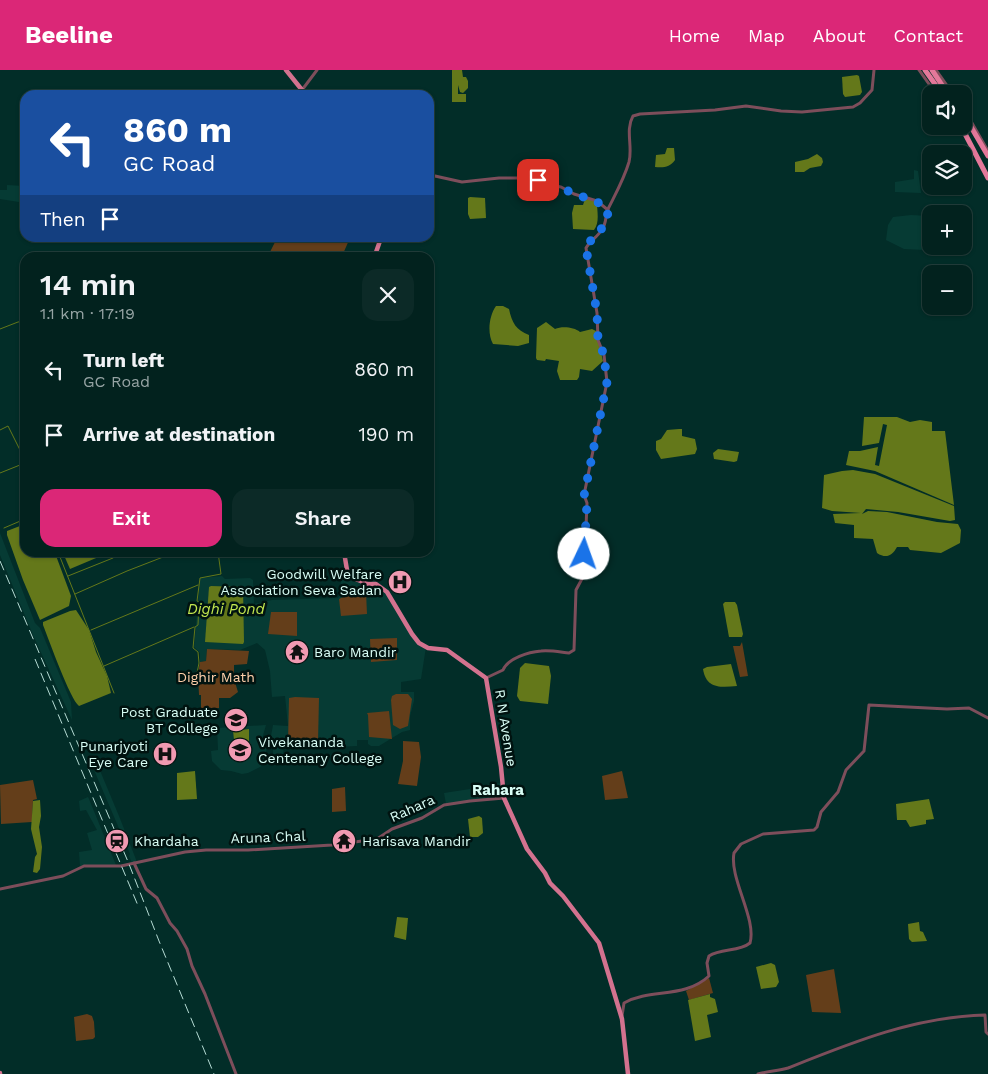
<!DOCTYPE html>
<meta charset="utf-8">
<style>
:root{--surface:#02221e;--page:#0c2a27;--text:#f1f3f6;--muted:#96a4a4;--line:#233f3c;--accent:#db2777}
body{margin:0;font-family:"Work Sans",sans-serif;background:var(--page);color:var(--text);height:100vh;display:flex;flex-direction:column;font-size:19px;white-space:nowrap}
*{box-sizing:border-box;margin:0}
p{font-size:16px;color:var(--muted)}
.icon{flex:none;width:28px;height:28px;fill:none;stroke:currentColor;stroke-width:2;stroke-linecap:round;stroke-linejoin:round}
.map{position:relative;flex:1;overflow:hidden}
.details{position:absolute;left:20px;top:182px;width:414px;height:305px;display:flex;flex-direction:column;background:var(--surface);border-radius:15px;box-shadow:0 1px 4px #0004,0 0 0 1px var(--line)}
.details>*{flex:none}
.banner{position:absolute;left:20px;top:20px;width:414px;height:152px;border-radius:15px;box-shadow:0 1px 4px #0004,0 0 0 1px var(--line);background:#1a4fa0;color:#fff;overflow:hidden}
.tools{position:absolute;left:922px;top:15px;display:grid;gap:10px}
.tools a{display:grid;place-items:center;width:50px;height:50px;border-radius:10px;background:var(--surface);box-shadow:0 1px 4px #0004,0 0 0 1px var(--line);font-size:25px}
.pin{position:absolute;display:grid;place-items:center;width:42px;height:42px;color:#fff;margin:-21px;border-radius:10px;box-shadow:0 2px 8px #0006}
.me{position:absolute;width:55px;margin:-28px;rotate:3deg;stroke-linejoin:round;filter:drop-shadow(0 0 4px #0008)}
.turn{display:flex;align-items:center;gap:18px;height:105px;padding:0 20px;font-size:22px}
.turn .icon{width:65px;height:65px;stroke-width:2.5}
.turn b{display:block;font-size:35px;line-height:42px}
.then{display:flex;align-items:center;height:48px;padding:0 20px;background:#0003;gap:10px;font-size:19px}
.round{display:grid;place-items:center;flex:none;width:52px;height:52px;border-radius:15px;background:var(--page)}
.summary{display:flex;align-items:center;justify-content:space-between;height:85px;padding:0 20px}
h1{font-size:30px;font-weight:600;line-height:38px}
.cta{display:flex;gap:10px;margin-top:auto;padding:10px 20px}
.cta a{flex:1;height:58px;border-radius:15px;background:var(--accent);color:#fff;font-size:20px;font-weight:600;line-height:58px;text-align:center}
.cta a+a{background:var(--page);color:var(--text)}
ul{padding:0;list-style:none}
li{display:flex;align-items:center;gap:15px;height:65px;padding:0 20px}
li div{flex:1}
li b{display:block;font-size:19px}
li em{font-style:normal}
header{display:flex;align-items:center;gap:30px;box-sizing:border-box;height:70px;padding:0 25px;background:var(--accent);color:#fff}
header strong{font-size:24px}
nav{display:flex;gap:28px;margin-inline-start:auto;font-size:18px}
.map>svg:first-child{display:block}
.built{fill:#063b34}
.green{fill:#643e1a}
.water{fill:#64781a}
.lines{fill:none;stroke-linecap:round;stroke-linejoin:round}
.stream{stroke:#64781a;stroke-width:1}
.tertiary{stroke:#7d4e5b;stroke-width:3}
.primary{stroke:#d3728f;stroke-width:4.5}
.trunk{stroke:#e4789a;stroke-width:5}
.rail{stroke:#b6dcd5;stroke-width:1;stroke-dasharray:10 5;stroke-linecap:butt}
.route{stroke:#1a73e8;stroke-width:9;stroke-dasharray:0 16.2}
.labels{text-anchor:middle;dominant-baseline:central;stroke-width:5;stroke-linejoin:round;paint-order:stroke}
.poi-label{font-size:14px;fill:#d9fef6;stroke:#001310;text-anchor:start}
.park-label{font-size:14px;fill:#fdcfaa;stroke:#001310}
.street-label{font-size:14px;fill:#d9fef6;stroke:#001310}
.water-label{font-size:15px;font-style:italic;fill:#c3e750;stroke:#001310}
.neighbourhood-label{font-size:15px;font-weight:bold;fill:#d9fef6;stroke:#001310}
</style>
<header>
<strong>Beeline</strong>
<nav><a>Home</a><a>Map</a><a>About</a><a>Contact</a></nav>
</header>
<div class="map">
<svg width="988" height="1004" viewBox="0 0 988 1004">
<rect width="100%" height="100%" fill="#022d28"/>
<g class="built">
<path d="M914,100L918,101L921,123L895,122V112L914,109Z"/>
<path d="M7,115L25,116V133L0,129V120H7Z"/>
<path d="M911,145L929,146L928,161H931V176H945V181L904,179L886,170L888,155L893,147Z"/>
<path d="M0,463L35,553L40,558L71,632L72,650L33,565L0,485Z"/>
<path d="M222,506L225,509L250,508L253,510L254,534L272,530L338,528L340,524L341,509L346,506L350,510L376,515L385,521L410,564L426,577L421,609L401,612V622H414V631L410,646V660L402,662L379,676H371L368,674V670H357V676L334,677L322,676L313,673H284L283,686L273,685V678L269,677L273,655L288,656L285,626L272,627L270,601L265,580L257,573L240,580L207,579L206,591L200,592V583L194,577L200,508Z"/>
<path d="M266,655L262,669L268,670L264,695L248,703L242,704L231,701L221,700L212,691L211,681L218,680L217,658Z"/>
<path d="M96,691L119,746L137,792L132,793L129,786L130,784L91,693Z"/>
<path d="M501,713L502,726L446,734L444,723L470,719V716Z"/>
<path d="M88,727L89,729L116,795L80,796L79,782L92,780L87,763L97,760L86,740L80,741L79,731Z"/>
</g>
<g class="green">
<path d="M274,168H350L342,186L335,187H278L269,184L275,172L273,170Z"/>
<path d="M366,522L367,544L341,546L339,529L351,523Z"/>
<path d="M271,542H297V566L268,564Z"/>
<path d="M397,568V590L371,592L370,569Z"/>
<path d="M742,572L748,606L740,607L733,576H740Z"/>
<path d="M207,579L249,581L247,594L234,595V609L238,622L230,628H219V638L201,639V625H199L198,604L200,592L206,591Z"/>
<path d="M396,624H408L412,629L408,656L400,659L393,655L391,630L392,626Z"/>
<path d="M295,627L319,628L318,672H288L289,628Z"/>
<path d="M389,641L392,669L369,667L368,645L367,643Z"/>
<path d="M403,671L419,672L421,687L417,716L398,714L403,691Z"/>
<path d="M622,701L628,728L605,730L602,706Z"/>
<path d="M33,710L37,729L33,730L32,752L1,754L0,715Z"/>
<path d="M345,717L346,741L332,742V719Z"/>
<path d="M834,899L841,943L812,942L806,905Z"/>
<path d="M709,908L713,923L689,930L686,921Z"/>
<path d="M87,944L92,946L94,952L95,967L93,969L76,971L74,947Z"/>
</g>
<g class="water">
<path d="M452,0H462L463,7H466L468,11V18L463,23L460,22L458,15V24H466V32H452Z"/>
<path d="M857,5L859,6L862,22L860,25L845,27L843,24L842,7Z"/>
<path d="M667,78H674L675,90C670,97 664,98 655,97L656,85L665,84Z"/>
<path d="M817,84L822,88L823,92L821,96L810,98L804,102H795V92L808,89Z"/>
<path d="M470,127L485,128L486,148L470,149L468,144V128Z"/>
<path d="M586,128L597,132C597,142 600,152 594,160L573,159L572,143L574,135H583L585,129Z"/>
<path d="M496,236H503L509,239C512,253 516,260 529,265V273L518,276L493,274C487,263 489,246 496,236Z"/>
<path d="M546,252L555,259C562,256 574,257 580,262L592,259L596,261L603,291L592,301L580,299L579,307L577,310H560L557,301L559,291L546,289L545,291L537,290L536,288L537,258Z"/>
<path d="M864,347H897L910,352L920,350L932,352V361H945L954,435L875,401L846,395L849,381H860L878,377L875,395L879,396L887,355L883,354L879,373L862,376Z"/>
<path d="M679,359H682V366L695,369L697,379L695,384L661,389L656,380V371L661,369L667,360Z"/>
<path d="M718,379L739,382L737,391L734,392L714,389L713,383Z"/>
<path d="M853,400L875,404L954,436L955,450L950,451L898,442L866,439L862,444L868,441L887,442L937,452L958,454L961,460L960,473L941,483L910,480L908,477H897C892,486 886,489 877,483L873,469L854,468V455L835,453L833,444L861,443L832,441L822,438L824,405L842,401Z"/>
<path d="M25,454V482L55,483L71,526L69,536L40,550L23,510L7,465V461Z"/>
<path d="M63,483H108L70,499Z"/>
<path d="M211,516L243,517L244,572L243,574L205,572L209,517Z"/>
<path d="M725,532H735L737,535L743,564L742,567H729L723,534Z"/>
<path d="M76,540L89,560L96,582L107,606L111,623L79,636C70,629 49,570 43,555V552L70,541Z"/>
<path d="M525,593L549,596L551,606L548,634L520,631L517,626L520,598Z"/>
<path d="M731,594L737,616C719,618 706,618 703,599L707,597Z"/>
<path d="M249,659V677L235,678L233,661Z"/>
<path d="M195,701L197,729L177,730V703Z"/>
<path d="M929,729L934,749L926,750V754L910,757L906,750H897L896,734Z"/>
<path d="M40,730L41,746L39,757L42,777L40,799L37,803L33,802L35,787L37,784L31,759L33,731Z"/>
<path d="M479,746L482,748L483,763L478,767H470L468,749Z"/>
<path d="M397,847L408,848L406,870L394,867Z"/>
<path d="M919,852L920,861L923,862L927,871L912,872L909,869L908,854Z"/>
<path d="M771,893L775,895L779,912L776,917L761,919L756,897Z"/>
<path d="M710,924V927L715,929L718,942L707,945L711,967L695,971L688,930Z"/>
</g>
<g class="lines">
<g class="stream">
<path d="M0,259L18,252L25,251"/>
<path d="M0,360L8,356L25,390"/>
<path d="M0,403L25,393"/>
<path d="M4,458L25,449"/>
<path d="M58,482L114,623"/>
<path d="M68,506L113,488"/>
<path d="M75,524L127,501L176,482"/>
<path d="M91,560L198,515"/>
<path d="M104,596L194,557"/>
<path d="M197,603L199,593L198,582L193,578L195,557L198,555L199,532L197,531L200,508L221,504L218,482"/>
</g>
<g class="tertiary">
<path d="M919,0L936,24"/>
<path d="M936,0L953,24"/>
<path d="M302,20L317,0"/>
<path d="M964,39L988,81"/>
<path d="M429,110L435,106L462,112L499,108H533L549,115L561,117L574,124L597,131L608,140"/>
<path d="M486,608L503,600C508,588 529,582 541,581C550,580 560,582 569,583L574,580L576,520L584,505L587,433L584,425L607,312L604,285L598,270L597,243L586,178C590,171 597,167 601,161C607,154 605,146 608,139C616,123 624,109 629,92C633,77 625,60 633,46L640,44L715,40L746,36L781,41L802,42L853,37L860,33L872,20L874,0"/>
<path d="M134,793L146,819L157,828L170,853L177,861L187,879L192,896L205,924L236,1004"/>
<path d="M0,819L63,806L84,796H121L185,782L206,780H248L332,775L377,769L392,759L422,748L444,735L470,731L504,728"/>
<path d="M622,946L624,933C651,918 684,929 709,906L707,893L709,886C721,878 739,882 750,873C757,849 729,808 734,783L741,774L763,764L814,760L817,757L821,742L838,722L846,700L864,681L869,635L947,639L969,638L988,648"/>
<path d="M758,1004C768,1001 778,1001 788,998C853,972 914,947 985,945L986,962L988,964"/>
</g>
<g class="primary">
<path d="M286,0L306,25"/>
<path d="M374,188L381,168"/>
<path d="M344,482L348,506L368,514H376L387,522L412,564L419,573L428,578L447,580L486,608L501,697L504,728L527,779L545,803L550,813L563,826L599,873L622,949L628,1004"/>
<path d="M0,1003V1004"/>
</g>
<g class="trunk">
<path d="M925,0L942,24"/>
<path d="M932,0L948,24"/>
<path d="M964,45L988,86"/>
<path d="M961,56L988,108"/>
</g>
<g class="rail">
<path d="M0,491L129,794L159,871L214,1004"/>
<path d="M35,589L139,838"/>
</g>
</g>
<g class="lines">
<path class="route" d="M538,110L549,115L560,117L574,124L596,131L608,140C607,161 594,162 586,178L597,243L598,270L604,285L607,312L584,426L587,433L584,484"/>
</g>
<defs>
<g id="hospital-disc" transform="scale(1.25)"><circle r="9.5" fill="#f19ab2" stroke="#001310"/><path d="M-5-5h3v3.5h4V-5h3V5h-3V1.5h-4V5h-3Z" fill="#111"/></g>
<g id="temple-disc" transform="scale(1.25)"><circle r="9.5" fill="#f19ab2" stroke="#001310"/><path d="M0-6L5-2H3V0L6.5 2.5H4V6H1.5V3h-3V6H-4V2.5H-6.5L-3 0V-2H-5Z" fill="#111"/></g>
<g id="university-disc" transform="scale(1.25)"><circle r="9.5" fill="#f19ab2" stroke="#001310"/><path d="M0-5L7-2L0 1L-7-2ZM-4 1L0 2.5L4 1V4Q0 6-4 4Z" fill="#111"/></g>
<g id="station-disc" transform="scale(1.25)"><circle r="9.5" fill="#f19ab2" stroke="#001310"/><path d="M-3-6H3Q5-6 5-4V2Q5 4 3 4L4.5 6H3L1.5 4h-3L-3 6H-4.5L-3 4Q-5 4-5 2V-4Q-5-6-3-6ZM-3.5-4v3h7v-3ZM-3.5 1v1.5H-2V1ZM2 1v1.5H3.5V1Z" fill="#111"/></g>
</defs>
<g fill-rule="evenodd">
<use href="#hospital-disc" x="400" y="512"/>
<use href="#temple-disc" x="297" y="582"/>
<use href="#university-disc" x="236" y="650"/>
<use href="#university-disc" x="240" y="680"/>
<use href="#hospital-disc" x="165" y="684"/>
<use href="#station-disc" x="117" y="771"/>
<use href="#temple-disc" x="344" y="771"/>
</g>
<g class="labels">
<g class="poi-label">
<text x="382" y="504" text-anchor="end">Goodwill Welfare<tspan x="382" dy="16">Association Seva Sadan</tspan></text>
<text x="314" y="582">Baro Mandir</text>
<text x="218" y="642" text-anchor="end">Post Graduate<tspan x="218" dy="16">BT College</tspan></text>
<text x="258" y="672">Vivekananda<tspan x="258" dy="16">Centenary College</tspan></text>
<text x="148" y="676" text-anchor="end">Punarjyoti<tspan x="148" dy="16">Eye Care</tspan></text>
<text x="134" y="771">Khardaha</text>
<text x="362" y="771">Harisava Mandir</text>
</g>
<g class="park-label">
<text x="216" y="607">Dighir Math</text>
</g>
<g class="street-label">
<text transform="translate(506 658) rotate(81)">R N Avenue</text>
<text transform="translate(412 738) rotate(-24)">Rahara</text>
<text transform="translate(268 767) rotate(-2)">Aruna Chal</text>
</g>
<g class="water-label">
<text x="226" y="539">Dighi Pond</text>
</g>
<g class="neighbourhood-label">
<text x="498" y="720">Rahara</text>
</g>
</g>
</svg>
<div class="tools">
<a><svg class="icon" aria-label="sound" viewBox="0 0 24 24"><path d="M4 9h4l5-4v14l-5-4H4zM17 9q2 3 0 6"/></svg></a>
<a><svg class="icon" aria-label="layers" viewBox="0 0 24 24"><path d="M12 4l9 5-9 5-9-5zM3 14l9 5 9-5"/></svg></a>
<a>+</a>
<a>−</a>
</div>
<div class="pin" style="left:538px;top:110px;background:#d93025"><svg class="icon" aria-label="arrive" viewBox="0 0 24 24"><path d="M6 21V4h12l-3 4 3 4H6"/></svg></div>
<svg class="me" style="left:584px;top:484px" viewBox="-20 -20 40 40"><circle r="19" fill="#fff"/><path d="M0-13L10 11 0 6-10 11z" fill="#1a73e8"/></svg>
<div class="banner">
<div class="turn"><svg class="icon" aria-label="left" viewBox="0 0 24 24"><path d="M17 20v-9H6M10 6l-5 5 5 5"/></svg><div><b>860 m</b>GC Road</div></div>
<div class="then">Then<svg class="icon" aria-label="arrive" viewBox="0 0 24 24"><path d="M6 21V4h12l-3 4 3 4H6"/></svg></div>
</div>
<section class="details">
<div class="summary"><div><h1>14 min</h1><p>1.1 km · 17:19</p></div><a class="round"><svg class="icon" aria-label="close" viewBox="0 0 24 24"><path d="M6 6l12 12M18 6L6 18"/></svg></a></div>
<ul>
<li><svg class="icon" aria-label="left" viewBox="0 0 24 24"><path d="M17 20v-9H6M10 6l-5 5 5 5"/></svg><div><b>Turn left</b><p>GC Road</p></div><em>860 m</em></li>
<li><svg class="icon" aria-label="arrive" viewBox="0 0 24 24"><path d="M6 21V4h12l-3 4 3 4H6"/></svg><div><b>Arrive at destination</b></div><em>190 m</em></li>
</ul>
<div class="cta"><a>Exit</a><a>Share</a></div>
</section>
</div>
